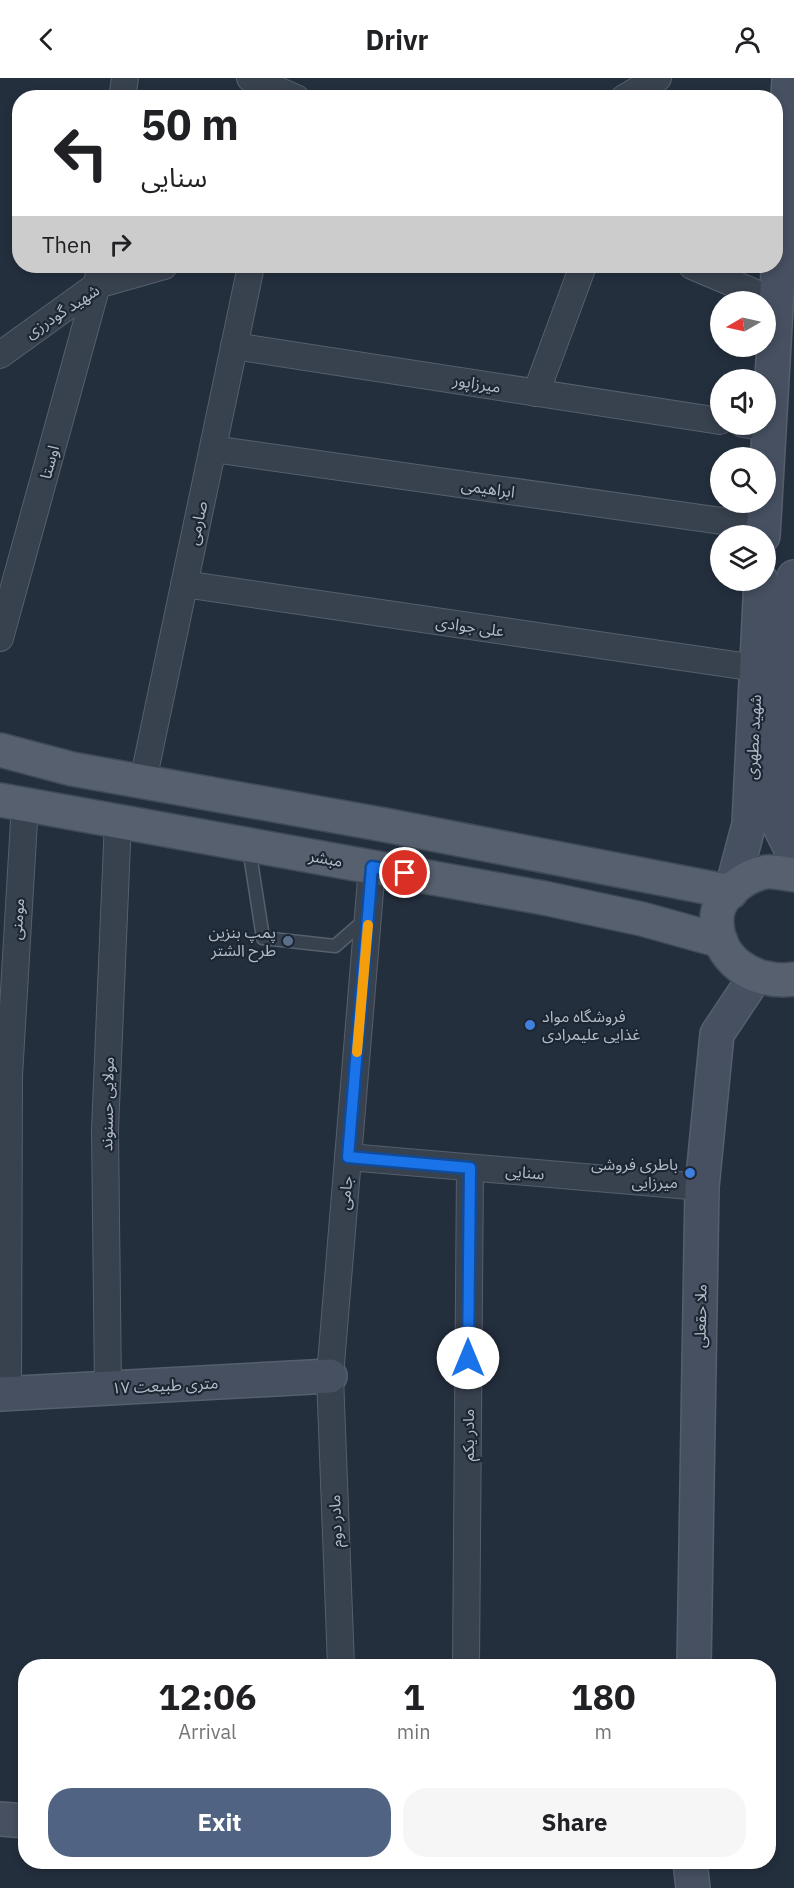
<!DOCTYPE html>
<meta charset="utf-8">
<style>
:root{--surface:#fff;--page:#f6f6f6;--text:#202124;--muted:#757577;--accent:#506383}
body{margin:0;font-family:"IBM Plex Sans","Noto Sans Arabic",sans-serif;background:var(--page);color:var(--text);height:100vh;display:flex;flex-direction:column;font-size:22px;white-space:nowrap}
*{box-sizing:border-box;margin:0}
p{font-size:20px;color:var(--muted)}
.icon{flex:none;width:33px;height:33px;fill:none;stroke:currentColor;stroke-width:2;stroke-linecap:round;stroke-linejoin:round}
.map{position:relative;flex:1;overflow:hidden}
.details{position:absolute;left:18px;top:1581px;width:758px;height:210px;display:flex;flex-direction:column;background:var(--surface);border-radius:24px;box-shadow:0 3px 9px #0003}
.details>*{flex:none}
.hud{position:absolute;left:12px;top:12px;width:771px;height:183px;border-radius:24px;box-shadow:0 3px 9px #0003;background:#fff;color:var(--text);overflow:hidden}
.needle{width:39px;rotate:261deg}
.buttons{position:absolute;left:710px;top:213px;display:grid;gap:12px}
.buttons a{display:grid;place-items:center;width:66px;height:66px;border-radius:50%;background:var(--surface);box-shadow:0 3px 9px #0003;font-size:30px}
.pin{position:absolute;display:grid;place-items:center;width:51px;height:51px;color:#fff;margin:-26px;border:3px solid #fff;border-radius:50%;box-shadow:0 2px 6px #0007}
.me{position:absolute;width:66px;margin:-33px;rotate:0deg;stroke-linejoin:round;filter:drop-shadow(0 0 4px #0008)}
.turn{display:flex;align-items:center;gap:21px;height:126px;padding:0 30px;font-size:27px}
.turn .icon{width:78px;height:78px;stroke-width:2.5}
.turn b{display:block;font-size:42px;line-height:51px}
.then{display:flex;align-items:center;height:57px;padding:0 30px;background:#0003;gap:12px;font-size:22px}
.eta{display:flex;justify-content:space-evenly;align-items:center;height:102px;text-align:center}
.eta b{font-size:36px;font-weight:800;line-height:42px}
.button{display:flex;gap:12px;margin-top:auto;padding:12px 30px}
.button a{flex:1;height:69px;border-radius:24px;background:var(--accent);color:#fff;font-size:24px;font-weight:800;line-height:69px;text-align:center}
.button a+a{background:var(--page);color:var(--text)}
header{display:flex;justify-content:space-between;align-items:center;height:78px;padding:0 30px;background:var(--surface);font-size:27px;font-weight:800}
.map>svg:first-child{display:block}
.lines{fill:none;stroke-linecap:round;stroke-linejoin:round}
.lane-casing{stroke:#565f6c;stroke-width:15}
.street-casing{stroke:#565f6c;stroke-width:28}
.secondary-casing{stroke:#565f6c;stroke-width:36}
.primary-casing{stroke:#414a57;stroke-width:36}
.lane{stroke:#38414e;stroke-width:12}
.street{stroke:#38414e;stroke-width:26}
.secondary{stroke:#465061;stroke-width:33}
.primary{stroke:#56606e;stroke-width:33}
.route-casing{stroke:#114b97;stroke-width:15}
.route{stroke:#1a73e8;stroke-width:10}
.slow{stroke:#f59e0b;stroke-width:10}
.service-dot{fill:#5c6f8a;stroke:#1d2633;stroke-width:2}
.shop-dot{fill:#3f7fe0;stroke:#1d2633;stroke-width:2}
.labels{text-anchor:middle;dominant-baseline:central;stroke-width:4.5;stroke-linejoin:round;paint-order:stroke}
.street-label{font-size:16px;fill:#b4bcc9;stroke:#1d2633}
.poi-label{font-size:16px;fill:#b4bcc9;stroke:#1d2633;text-anchor:end}
</style>
<header><svg class="icon" aria-label="back" viewBox="0 0 24 24"><path d="M15 5l-7 7 7 7"/></svg>Drivr<svg class="icon" aria-label="person" viewBox="0 0 24 24"><circle cx="12" cy="8" r="4"/><path d="M4 21q1-7 8-7t8 7"/></svg></header>
<div class="map">
<svg width="794" height="1810" viewBox="0 0 794 1810">
<rect width="100%" height="100%" fill="#242f3e"/>
<g class="lines">
<g class="lane-casing">
<path id="lane" d="M249,770L263,860L335,868L366,841"/>
</g>
<g class="street-casing">
<g id="street">
<path d="M250,0L296,20"/>
<path d="M122,20L125,0"/>
<path d="M624,20L658,0"/>
<path d="M692,188L777,224"/>
<path d="M234,268L720,343"/>
<path d="M0,277L97,207L164,188"/>
<path d="M536,315L583,188"/>
<path d="M743,346L769,350"/>
<path d="M213,371L764,449"/>
<path d="M184,506L756,590"/>
<path d="M0,560L97,207L100,188"/>
<path d="M143,703L251,188"/>
<path d="M348,1079L702,1109"/>
<path d="M108,1310L105,1052L118,742"/>
<path d="M8,1316L9,998L25,726"/>
<path d="M341,1588L330,1298L372,789"/>
<path d="M466,1588L470,1090"/>
</g>
</g>
<g class="secondary-casing">
<g id="secondary">
<path d="M765,424L789,0"/>
<path d="M763,458L765,424"/>
<path d="M794,499L778,745L794,777"/>
<path d="M731,814L749,746L761,502"/>
<path d="M0,1316L330,1298"/>
<path d="M694,1588L702,1109L717,956L755,899"/>
<path d="M0,1741L26,1743"/>
<path d="M690,1784L693,1810"/>
</g>
</g>
<g class="primary-casing">
<g id="primary">
<path d="M0,672L72,691L385,747L731,814"/>
<path d="M0,722L544,820L642,841L721,863"/>
<path d="M794,797C786,796 774,793 766,794C747,797 719,816 717,838C714,882 755,907 794,901"/>
</g>
</g>
<use href="#lane" class="lane"/>
<use href="#street" class="street"/>
<use href="#secondary" class="secondary"/>
<use href="#primary" class="primary"/>
</g>
<g class="lines">
<g class="route-casing">
<path id="route" d="M405,795L372,789L348,1079L470,1090L468,1280"/>
</g>
<use href="#route" class="route"/>
<path class="slow" d="M357,974L368,847"/>
</g>
<circle class="service-dot" cx="288" cy="863" r="6"/>
<g class="shop-dot">
<circle cx="530" cy="947" r="6"/>
<circle cx="690" cy="1095" r="6"/>
</g>
<g class="labels">
<g class="street-label">
<text transform="translate(62 233) rotate(-33)">شهید گودرزی</text>
<text transform="translate(477 305) rotate(9)">میرزاپور</text>
<text transform="translate(49 384) rotate(-75)">اوستا</text>
<text transform="translate(488 410) rotate(8)">ابراهیمی</text>
<text transform="translate(197 445) rotate(-78)">صارمی</text>
<text transform="translate(470 548) rotate(8)">علی جوادی</text>
<text transform="translate(753 659) rotate(-87)">شهید مطهری</text>
<text transform="translate(326 780) rotate(10)">مبشر</text>
<text transform="translate(17 841) rotate(-86)">مومنی</text>
<text transform="translate(107 1026) rotate(-89)">مولایی حسنوند</text>
<text transform="translate(525 1094) rotate(5)">سنایی</text>
<text transform="translate(345 1115) rotate(-85)">جامی</text>
<text transform="translate(700 1238) rotate(-89)">ملا حقعلی</text>
<text transform="translate(165 1307) rotate(-3)">۱۷ متری طبیعت</text>
<text transform="translate(468 1357) rotate(-90)">مادر یکم</text>
<text transform="translate(335 1443) rotate(-92)">مادر دوم</text>
</g>
<g class="poi-label">
<text x="276" y="854">پمپ بنزین<tspan x="276" dy="18">طرح الشتر</tspan></text>
<text x="542" y="938" text-anchor="start">فروشگاه مواد<tspan x="542" dy="18">غذایی علیمرادی</tspan></text>
<text x="678" y="1086">باطری فروشی<tspan x="678" dy="18">میرزایی</tspan></text>
</g>
</g>
</svg>
<div class="buttons">
<a><svg class="needle" viewBox="-14 -14 28 28"><path d="M0-13l5 13h-10z" fill="#e53935"/><path d="M0 13l5-13h-10z" fill="#757577"/></svg></a>
<a><svg class="icon" aria-label="sound" viewBox="0 0 24 24"><path d="M4 9h4l5-4v14l-5-4H4zM17 9q2 3 0 6"/></svg></a>
<a><svg class="icon" aria-label="search" viewBox="0 0 24 24"><circle cx="10" cy="10" r="6"/><path d="M15 15l6 6"/></svg></a>
<a><svg class="icon" aria-label="layers" viewBox="0 0 24 24"><path d="M12 4l9 5-9 5-9-5zM3 14l9 5 9-5"/></svg></a>
</div>
<div class="pin" style="left:405px;top:795px;background:#d93025"><svg class="icon" aria-label="arrive" viewBox="0 0 24 24"><path d="M6 21V4h12l-3 4 3 4H6"/></svg></div>
<svg class="me" style="left:468px;top:1280px" viewBox="-20 -20 40 40"><circle r="19" fill="#fff"/><path d="M0-13L10 11 0 6-10 11z" fill="#1a73e8"/></svg>
<div class="hud">
<div class="turn"><svg class="icon" aria-label="left" viewBox="0 0 24 24"><path d="M17 20v-9H6M10 6l-5 5 5 5"/></svg><div><b>50 m</b>سنایی</div></div>
<div class="then">Then<svg class="icon" aria-label="right" viewBox="0 0 24 24"><path d="M7 20v-9h11M14 6l5 5-5 5"/></svg></div>
</div>
<section class="details">
<div class="eta">
<div><b>12:06</b><p>Arrival</p></div>
<div><b>1</b><p>min</p></div>
<div><b>180</b><p>m</p></div>
</div>
<div class="button"><a>Exit</a><a>Share</a></div>
</section>
</div>
